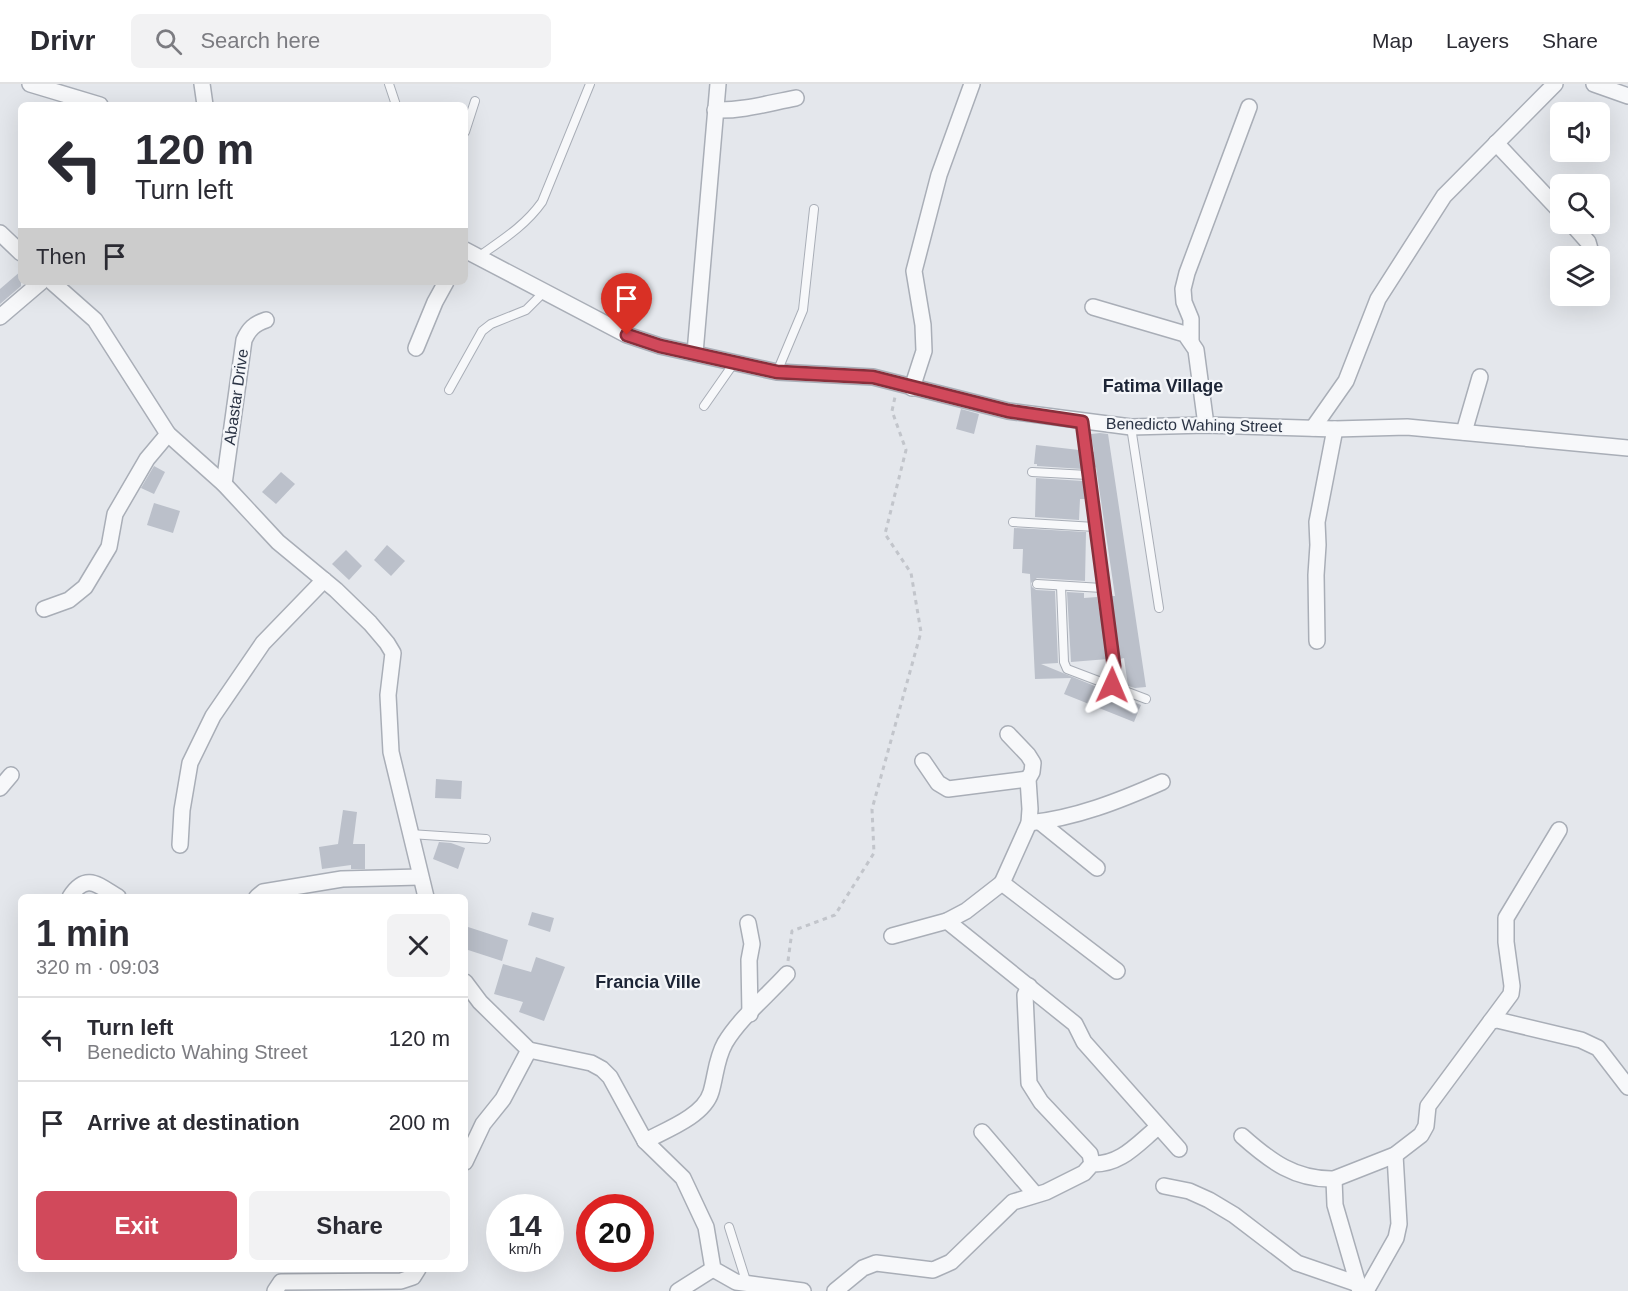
<!DOCTYPE html>
<meta charset="utf-8">
<style>
:root{--surface:#fff;--page:#f2f2f3;--text:#2b2b33;--muted:#7c7c81;--line:#e1e1e2;--accent:#d1495b}
body{margin:0;font-family:Helvetica,sans-serif;background:var(--page);color:var(--text);height:100vh;display:flex;flex-direction:column;font-size:22px;white-space:nowrap}
*{box-sizing:border-box;margin:0}
p{font-size:20px;color:var(--muted)}
.icon{flex:none;width:33px;height:33px;fill:none;stroke:currentColor;stroke-width:2;stroke-linecap:round;stroke-linejoin:round}
.map{position:relative;flex:1;overflow:hidden}
.side{position:absolute;left:18px;top:810px;width:450px;height:378px;display:flex;flex-direction:column;background:var(--surface);border-radius:9px;box-shadow:0 6px 24px #0002}
.side>*{flex:none}
.banner{position:absolute;left:18px;top:18px;width:450px;height:183px;border-radius:9px;box-shadow:0 6px 24px #0002;background:#fff;color:var(--text);overflow:hidden}
.fabs{position:absolute;left:1550px;top:18px;display:grid;gap:12px}
.fabs a{display:grid;place-items:center;width:60px;height:60px;border-radius:9px;background:var(--surface);box-shadow:0 6px 24px #0002;font-size:30px}
.speed{position:absolute;left:486px;top:1110px;display:flex;gap:12px;font-size:30px;font-weight:700;text-align:center}
.speed>*{display:grid;place-content:center;width:78px;height:78px;border-radius:50%;background:var(--surface);box-shadow:0 6px 24px #0002;line-height:1}
.speed small{font-size:15px;font-weight:400}
.speed .limit{border:9px solid #d22;background:#fff;color:#111}
.pin{position:absolute;display:grid;place-items:center;width:51px;height:51px;color:#fff;margin:-62px -26px;border-radius:50% 50% 50% 0;rotate:-45deg;box-shadow:0 0 6px #0007}
.pin .icon{rotate:45deg}
.me{position:absolute;width:66px;margin:-33px;rotate:1deg;stroke-linejoin:round;filter:drop-shadow(0 0 4px #0008)}
.turn{display:flex;align-items:center;gap:21px;height:126px;padding:0 18px;font-size:27px}
.turn .icon{width:78px;height:78px;stroke-width:2.5}
.turn b{display:block;font-size:42px;line-height:51px}
.then{display:flex;align-items:center;height:57px;padding:0 18px;background:#0003;gap:12px;font-size:22px}
.round{display:grid;place-items:center;flex:none;width:63px;height:63px;border-radius:9px;background:var(--page)}
.headline{display:flex;align-items:center;justify-content:space-between;height:102px;padding:0 18px}
h1{font-size:36px;font-weight:700;line-height:45px}
.primary-button{display:flex;gap:12px;margin-top:auto;padding:12px 18px}
.primary-button a{flex:1;height:69px;border-radius:9px;background:var(--accent);color:#fff;font-size:24px;font-weight:700;line-height:69px;text-align:center}
.primary-button a+a{background:var(--page);color:var(--text)}
ul{padding:0;list-style:none}
li{display:flex;align-items:center;gap:18px;height:84px;padding:0 18px;border-top:2px solid var(--line)}
li div{flex:1}
li b{display:block;font-size:22px}
li em{font-style:normal}
header{display:flex;align-items:center;gap:36px;box-sizing:border-box;height:84px;padding:0 30px;background:var(--surface);border-bottom:2px solid var(--line)}
header strong{font-size:28px}
nav{display:flex;gap:33px;margin-inline-start:auto;font-size:21px}
.search{width:420px;height:54px;background:var(--page);display:flex;align-items:center;gap:15px;box-sizing:border-box;padding:0 21px;border-radius:9px;color:var(--muted);font-size:22px}
.map>svg:first-child{display:block}
.building{fill:#bbc0ca}
.lines{fill:none;stroke-linecap:round;stroke-linejoin:round}
.service-casing{stroke:#a9aeb7;stroke-width:10}
.minor-casing{stroke:#a9aeb7;stroke-width:18}
.path{stroke:#c2c5cb;stroke-width:3;stroke-dasharray:4.5 4.5;stroke-linecap:butt}
.service{stroke:#f7f8fa;stroke-width:8}
.minor{stroke:#f7f8fa;stroke-width:15}
.route-casing{stroke:#882f3b;stroke-width:15}
.route{stroke:#d1495b;stroke-width:10}
.labels{text-anchor:middle;dominant-baseline:central;stroke-width:4.5;stroke-linejoin:round;paint-order:stroke}
.street-label{font-size:16px;fill:#2b3445;stroke:#f4f6f9}
.neighbourhood-label{font-size:18px;font-weight:bold;fill:#1d2536;stroke:#f4f6f9}
</style>
<header>
<strong>Drivr</strong>
<div class="search"><svg class="icon" aria-label="search" viewBox="0 0 24 24"><circle cx="10" cy="10" r="6"/><path d="M15 15l6 6"/></svg>Search here</div>
<nav><a>Map</a><a>Layers</a><a>Share</a></nav>
</header>
<div class="map">
<svg width="1628" height="1207" viewBox="0 0 1628 1207">
<rect width="100%" height="100%" fill="#e4e7ec"/>
<g class="building">
<path d="M21,187V202L0,220V205Z"/>
<path d="M961,325L979,330L974,350L956,345Z"/>
<path d="M1100,349L1108,350L1146,603L1135,604L1128,602L1124,574L1120,575L1109,512H1115L1096,383L1094,384L1092,367L1094,368L1091,350Z"/>
<path d="M1036,361L1079,366L1082,385L1037,382V380H1034Z"/>
<path d="M154,382L165,388L154,410L141,404Z"/>
<path d="M281,388L295,400L276,420L262,408Z"/>
<path d="M1036,394L1083,397L1085,415H1080L1079,436L1035,433Z"/>
<path d="M154,419L180,427L173,449L147,441Z"/>
<path d="M1014,444L1086,448L1085,497L1037,494L1031,499L1032,503L1036,506L1055,507L1058,579L1041,580L1141,621L1134,638L1064,610L1071,594L1035,595L1030,490L1022,489L1023,465H1013Z"/>
<path d="M387,461L405,477L391,492L374,476Z"/>
<path d="M346,466L362,482L349,496L332,480Z"/>
<path d="M1067,508L1084,509V514L1097,513L1108,575L1071,578Z"/>
<path d="M436,695L462,697L461,715L435,714Z"/>
<path d="M343,726L357,728L353,760H365V785H351V781L322,785L319,763L338,760Z"/>
<path d="M439,758L451,759L465,764L458,785L433,775Z"/>
<path d="M532,828L554,834L550,848L528,841Z"/>
<path d="M465,842L508,856L502,877L465,865Z"/>
<path d="M536,873L565,883L544,937L519,928L523,918L494,910L503,880L531,888Z"/>
</g>
<g class="lines">
<g class="service-casing">
<g id="service">
<path d="M389,0L396,21"/>
<path d="M465,48L475,17"/>
<path d="M478,173C502,156 525,142 542,118L590,0"/>
<path d="M777,288L803,226L814,125"/>
<path d="M449,306L482,247L491,240L526,226L544,208"/>
<path d="M704,322L734,279"/>
<path d="M1082,338L1102,504L1115,582L1112,601"/>
<path d="M1131,343L1159,524"/>
<path d="M1032,388L1088,391"/>
<path d="M1013,438L1095,443"/>
<path d="M1037,500L1102,504"/>
<path d="M1061,502L1064,578L1067,585L1146,615"/>
<path d="M410,750L486,755"/>
<path d="M729,1143L747,1200"/>
</g>
</g>
<g class="minor-casing">
<g id="minor">
<path d="M30,0L100,21"/>
<path d="M202,0L205,21"/>
<path d="M1594,0L1628,12"/>
<path d="M715,26C743,27 769,19 796,14"/>
<path d="M1496,59L1560,127"/>
<path d="M1572,140L1588,158L1592,172"/>
<path d="M0,149L21,169"/>
<path d="M465,166L627,251L660,262L777,288L873,293L1008,327L1131,343L1206,341L1335,345L1407,343L1628,364"/>
<path d="M52,198L95,236L168,350L224,400L278,458L336,506L370,539L387,559L393,569L388,611L391,668L426,813"/>
<path d="M1093,223L1185,250L1196,266L1206,341"/>
<path d="M0,233L41,198"/>
<path d="M1191,257V235L1184,218L1183,205L1187,189L1249,23"/>
<path d="M416,264L435,218L446,198"/>
<path d="M695,269L718,0"/>
<path d="M912,304L924,267L923,241L914,187L939,91L972,0"/>
<path d="M1313,344L1346,297L1378,215L1444,112L1555,0"/>
<path d="M1464,348L1480,293"/>
<path d="M224,400L244,256C249,245 254,240 266,236"/>
<path d="M44,525L69,516L85,503L109,463L115,430L147,375L168,350"/>
<path d="M1317,557L1316,491L1318,461L1317,438L1335,345"/>
<path d="M923,677L938,699L948,705L1028,695"/>
<path d="M0,704L11,691"/>
<path d="M1040,738L1097,784"/>
<path d="M1029,739C1076,734 1119,717 1162,698"/>
<path d="M180,761L182,726L190,679L213,632L263,559L324,496"/>
<path d="M1002,799L1029,739L1030,725L1028,695L1032,688L1033,679L1028,671L1008,650"/>
<path d="M70,813C86,788 98,801 118,813"/>
<path d="M257,813L263,808L342,795L420,793"/>
<path d="M947,837L1075,940L1084,958L1179,1065"/>
<path d="M748,839L752,860L749,876L750,930"/>
<path d="M892,852L947,837L966,827L1002,799L1117,887"/>
<path d="M465,898L480,918L529,966L591,979L602,985L610,993L645,1057L683,1094L706,1143L713,1185L736,1198L803,1207"/>
<path d="M1029,902L1025,911L1029,999L1041,1018L1090,1070L1092,1080"/>
<path d="M1491,937L1511,910L1512,902L1506,858V834L1559,746"/>
<path d="M982,1048L1035,1110"/>
<path d="M1242,1052C1270,1077 1295,1096 1334,1095L1395,1071L1421,1051L1426,1042L1428,1022L1491,937L1497,936L1581,956L1598,964L1628,1003"/>
<path d="M645,1057C666,1046 704,1032 711,1008C716,991 716,975 725,959C740,934 767,912 787,890"/>
<path d="M465,1078L483,1040L503,1015L529,966"/>
<path d="M1334,1095L1335,1121L1360,1207"/>
<path d="M1164,1102L1189,1107L1209,1116L1234,1131L1297,1179L1358,1200"/>
<path d="M275,1207L281,1198L401,1197L413,1193L418,1185"/>
<path d="M678,1207L713,1185"/>
<path d="M835,1207L863,1184L876,1179L933,1186L951,1178L1013,1118L1046,1108L1084,1089L1092,1080C1121,1081 1137,1060 1158,1043"/>
<path d="M1366,1207L1396,1154L1399,1140L1395,1071"/>
</g>
</g>
<path class="path" d="M788,877L792,847L835,831L874,769L872,725L921,548L911,489L885,450L906,366L892,327L895,313"/>
<use href="#service" class="service"/>
<use href="#minor" class="minor"/>
</g>
<g class="lines">
<g class="route-casing">
<path id="route" d="M627,251L660,262L777,288L873,293L1008,327L1082,338L1114,582L1112,601"/>
</g>
<use href="#route" class="route"/>
</g>
<g class="labels">
<g class="street-label">
<text transform="translate(236 313) rotate(-82)">Abastar Drive</text>
<text transform="translate(1194 341) rotate(1)">Benedicto Wahing Street</text>
</g>
<g class="neighbourhood-label">
<text x="1163" y="302">Fatima Village</text>
<text x="648" y="898">Francia Ville</text>
</g>
</g>
</svg>
<div class="fabs">
<a><svg class="icon" aria-label="sound" viewBox="0 0 24 24"><path d="M4 9h4l5-4v14l-5-4H4zM17 9q2 3 0 6"/></svg></a>
<a><svg class="icon" aria-label="search" viewBox="0 0 24 24"><circle cx="10" cy="10" r="6"/><path d="M15 15l6 6"/></svg></a>
<a><svg class="icon" aria-label="layers" viewBox="0 0 24 24"><path d="M12 4l9 5-9 5-9-5zM3 14l9 5 9-5"/></svg></a>
</div>
<div class="speed"><div>14<small>km/h</small></div><div class="limit">20</div></div>
<div class="pin" style="left:627px;top:251px;background:#d93025"><svg class="icon" aria-label="arrive" viewBox="0 0 24 24"><path d="M6 21V4h12l-3 4 3 4H6"/></svg></div>
<svg class="me" style="left:1112px;top:601px" viewBox="-20 -20 40 40"><path d="M0-17L14 15 0 8-14 15z" fill="#d1495b" stroke="#fff" stroke-width="4"/></svg>
<div class="banner">
<div class="turn"><svg class="icon" aria-label="left" viewBox="0 0 24 24"><path d="M17 20v-9H6M10 6l-5 5 5 5"/></svg><div><b>120 m</b>Turn left</div></div>
<div class="then">Then<svg class="icon" aria-label="arrive" viewBox="0 0 24 24"><path d="M6 21V4h12l-3 4 3 4H6"/></svg></div>
</div>
<section class="side">
<div class="headline"><div><h1>1 min</h1><p>320 m · 09:03</p></div><a class="round"><svg class="icon" aria-label="close" viewBox="0 0 24 24"><path d="M6 6l12 12M18 6L6 18"/></svg></a></div>
<ul>
<li><svg class="icon" aria-label="left" viewBox="0 0 24 24"><path d="M17 20v-9H6M10 6l-5 5 5 5"/></svg><div><b>Turn left</b><p>Benedicto Wahing Street</p></div><em>120 m</em></li>
<li><svg class="icon" aria-label="arrive" viewBox="0 0 24 24"><path d="M6 21V4h12l-3 4 3 4H6"/></svg><div><b>Arrive at destination</b></div><em>200 m</em></li>
</ul>
<div class="primary-button"><a>Exit</a><a>Share</a></div>
</section>
</div>
